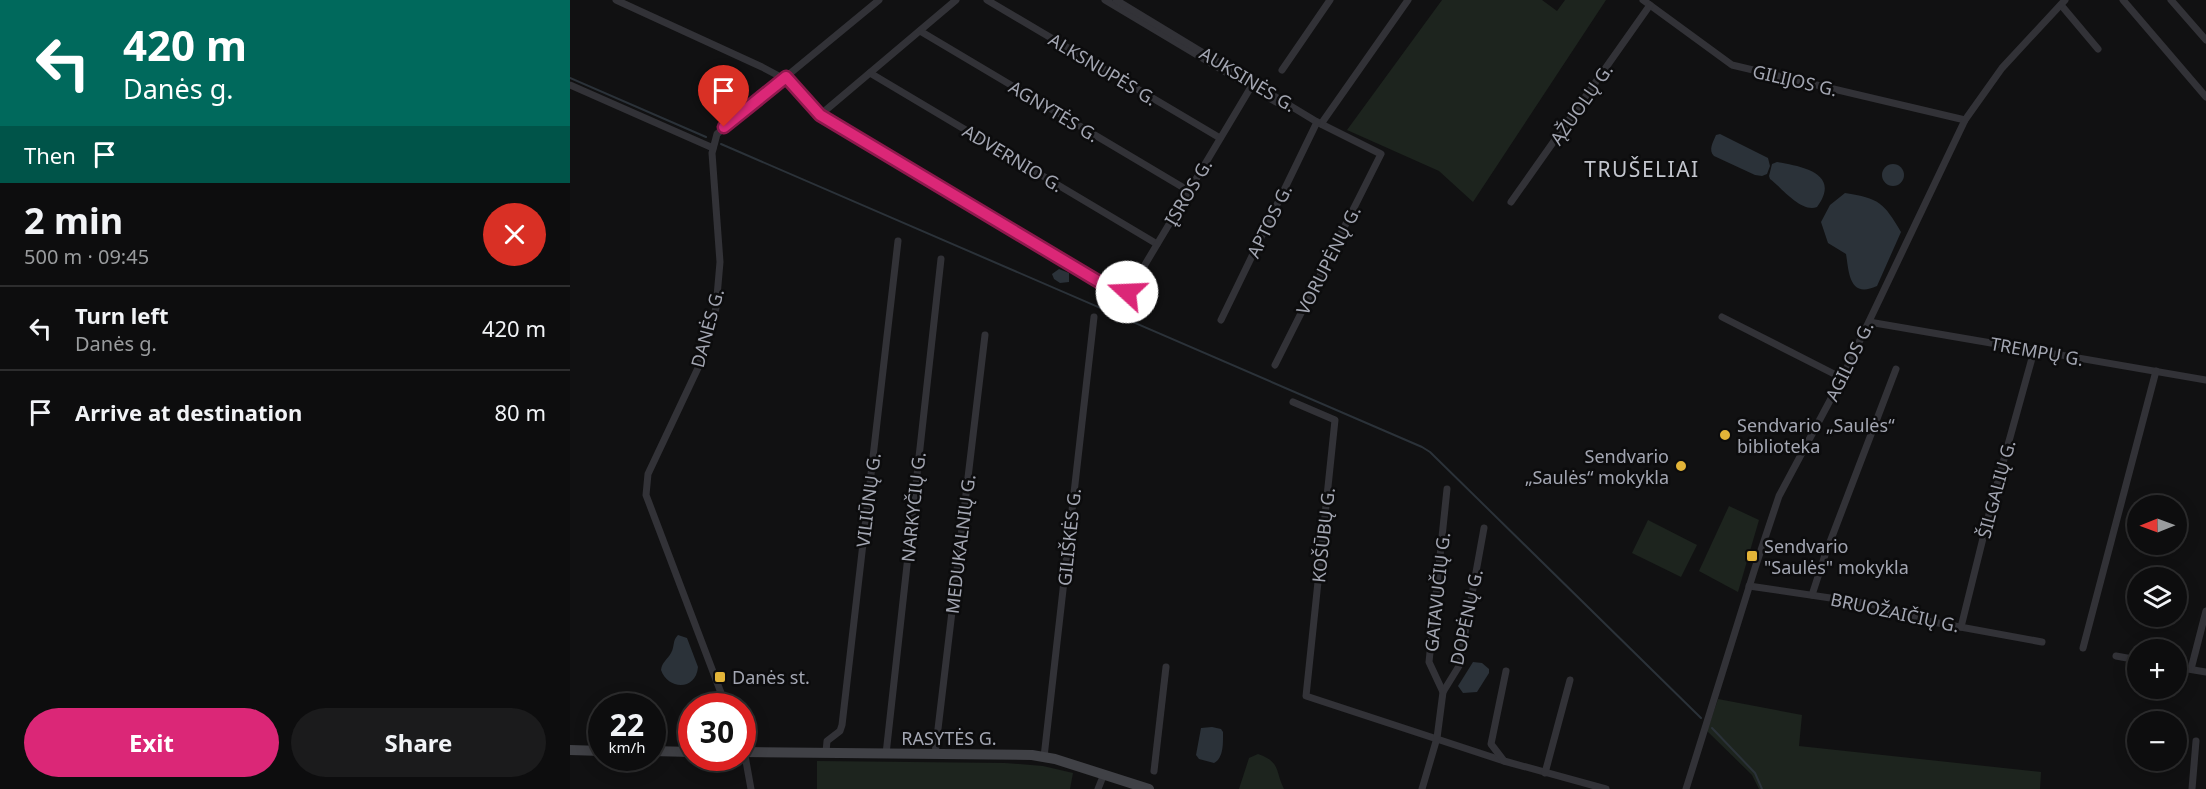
<!DOCTYPE html>
<meta charset="utf-8">
<style>
:root{--surface:#0d0d0e;--page:#1b1b1c;--text:#f1f3f6;--muted:#9a9c9e;--line:#2d2d2e;--accent:#db2777}
body{margin:0;font-family:"Noto Sans",sans-serif;background:var(--page);color:var(--text);height:100vh;display:flex;flex-direction:column;font-size:22px;white-space:nowrap}
*{box-sizing:border-box;margin:0}
p{font-size:20px;color:var(--muted)}
.icon{flex:none;width:33px;height:33px;fill:none;stroke:currentColor;stroke-width:2;stroke-linecap:round;stroke-linejoin:round}
.map{position:relative;flex:1;overflow:hidden}
.side{display:flex;flex-direction:column;background:var(--surface);width:570px}
.side>*{flex:none}
.banner{background:#00695c;color:#fff;overflow:hidden}
.needle{width:39px;rotate:269deg}
.tools{position:absolute;left:1557px;top:495px;display:grid;gap:12px}
.tools a{display:grid;place-items:center;width:60px;height:60px;border-radius:50%;background:var(--surface);box-shadow:0 3px 15px #0003,0 0 0 2px var(--line);font-size:30px}
.speed{position:absolute;left:18px;top:693px;display:flex;gap:12px;font-size:30px;font-weight:700;text-align:center}
.speed>*{display:grid;place-content:center;width:78px;height:78px;border-radius:50%;background:var(--surface);box-shadow:0 3px 15px #0003,0 0 0 2px var(--line);line-height:1}
.speed small{font-size:15px;font-weight:400}
.speed .limit{border:9px solid #d22;background:#fff;color:#111}
.pin{position:absolute;display:grid;place-items:center;width:51px;height:51px;color:#fff;margin:-62px -26px;border-radius:50% 50% 50% 0;rotate:-45deg;box-shadow:0 0 6px #0007}
.pin .icon{rotate:45deg}
.me{position:absolute;width:66px;margin:-33px;rotate:290deg;stroke-linejoin:round;filter:drop-shadow(0 0 4px #0008)}
.turn{display:flex;align-items:center;gap:21px;height:126px;padding:0 24px;font-size:27px}
.turn .icon{width:78px;height:78px;stroke-width:2.5}
.turn b{display:block;font-size:42px;line-height:51px}
.then{display:flex;align-items:center;height:57px;padding:0 24px;background:#0003;gap:12px;font-size:22px}
.round{display:grid;place-items:center;flex:none;width:63px;height:63px;border-radius:32px;background:var(--page)}
.headline{display:flex;align-items:center;justify-content:space-between;height:102px;padding:0 24px}
h1{font-size:36px;font-weight:700;line-height:45px}
.button{display:flex;gap:12px;margin-top:auto;padding:12px 24px}
.button a{flex:1;height:69px;border-radius:36px;background:var(--accent);color:#fff;font-size:24px;font-weight:700;line-height:69px;text-align:center}
.button a+a{background:var(--page);color:var(--text)}
ul{padding:0;list-style:none}
li{display:flex;align-items:center;gap:18px;height:84px;padding:0 24px;border-top:2px solid var(--line)}
li div{flex:1}
li b{display:block;font-size:22px}
li em{font-style:normal}
main{display:flex;flex:1;min-height:0}
.map>svg:first-child{display:block}
.green{fill:#1d241e}
.water{fill:#2b3239}
.lines{fill:none;stroke-linecap:round;stroke-linejoin:round}
.stream{stroke:#2b3239;stroke-width:2}
.minor{stroke:#323237;stroke-width:7}
.secondary{stroke:#404146;stroke-width:10}
.route-casing{stroke:#8e194d;stroke-width:15}
.route{stroke:#db2777;stroke-width:10}
.poi-dot{fill:#e3b438;stroke:#0c0c0d;stroke-width:2}
.labels{text-anchor:middle;dominant-baseline:central;stroke-width:5;stroke-linejoin:round;paint-order:stroke}
.street-label{font-size:18px;fill:#a3a6b2;stroke:#0c0c0d}
.poi-label{font-size:18px;fill:#a3a6b2;stroke:#0c0c0d;text-anchor:start}
.quarter-label{font-size:21px;letter-spacing:1.5px;fill:#c3c6ce;stroke:#0c0c0d}
</style>
<main>
<section class="side">
<div class="banner">
<div class="turn"><svg class="icon" aria-label="left" viewBox="0 0 24 24"><path d="M17 20v-9H6M10 6l-5 5 5 5"/></svg><div><b>420 m</b>Danės g.</div></div>
<div class="then">Then<svg class="icon" aria-label="arrive" viewBox="0 0 24 24"><path d="M6 21V4h12l-3 4 3 4H6"/></svg></div>
</div>
<div class="headline"><div><h1>2 min</h1><p>500 m · 09:45</p></div><a class="round" style="background:#d93025;color:#fff"><svg class="icon" aria-label="close" viewBox="0 0 24 24"><path d="M6 6l12 12M18 6L6 18"/></svg></a></div>
<ul>
<li><svg class="icon" aria-label="left" viewBox="0 0 24 24"><path d="M17 20v-9H6M10 6l-5 5 5 5"/></svg><div><b>Turn left</b><p>Danės g.</p></div><em>420 m</em></li>
<li><svg class="icon" aria-label="arrive" viewBox="0 0 24 24"><path d="M6 21V4h12l-3 4 3 4H6"/></svg><div><b>Arrive at destination</b></div><em>80 m</em></li>
</ul>
<div class="button"><a>Exit</a><a>Share</a></div>
</section>
<div class="map">
<svg width="1636" height="789" viewBox="0 0 1636 789">
<rect width="100%" height="100%" fill="#111112"/>
<g class="green">
<path d="M872,0H972L987,11L995,0H1036L903,202L869,171L777,130Z"/>
<path d="M1159,506L1189,520L1168,592L1129,571Z"/>
<path d="M1078,520L1127,545L1111,577L1062,553Z"/>
<path d="M1148,699L1232,715L1229,746L1471,772L1470,789H1189L1182,775L1137,731Z"/>
<path d="M688,754C711,762 705,771 714,789H669L679,758Z"/>
<path d="M247,761L435,763L473,766L503,773L500,789H247Z"/>
</g>
<g class="water">
<path d="M1150,134L1198,158L1200,166L1197,174L1192,176L1185,175L1144,156C1138,150 1143,142 1146,135Z"/>
<path d="M1207,162C1231,166 1272,173 1247,207C1231,213 1212,188 1200,179L1199,176L1202,164Z"/>
<circle cx="1323" cy="175" r="11"/>
<path d="M1275,193C1309,198 1314,203 1331,232L1307,286C1279,299 1279,272 1276,254L1258,243L1251,222L1260,205Z"/>
<path d="M489,269L499,273V282L490,283L484,279L482,274Z"/>
<path d="M108,635L117,638L128,667C126,691 98,690 91,670C92,662 97,660 101,653C105,646 102,641 108,635Z"/>
<path d="M903,662L912,663L919,669V673L907,692L893,693L888,686Z"/>
<path d="M642,727L651,729L653,732C653,742 654,758 644,763L629,759L626,755L631,728Z"/>
</g>
<g class="lines">
<g class="stream">
<path d="M0,78L136,137"/>
<path d="M151,144L852,447L860,452L1131,718"/>
<path d="M1142,728L1185,773L1192,789"/>
</g>
<g class="minor">
<path d="M46,0L192,67L207,75L212,80"/>
<path d="M417,0L650,138"/>
<path d="M535,0L706,102"/>
<path d="M546,0L747,122L811,154L705,365"/>
<path d="M1073,0L1162,65L1395,120"/>
<path d="M1553,0L1636,97"/>
<path d="M1601,0L1636,40"/>
<path d="M1491,5L1528,49"/>
<path d="M350,31L619,191"/>
<path d="M712,70L760,0"/>
<path d="M300,73L587,244"/>
<path d="M216,77L250,115L552,294L561,288L681,87"/>
<path d="M0,85L143,148"/>
<path d="M250,115L386,0"/>
<path d="M751,124L838,0"/>
<path d="M941,202L1080,5"/>
<path d="M1152,317L1272,378"/>
<path d="M651,320L747,122"/>
<path d="M1299,322L1636,380"/>
<path d="M723,402L765,420L736,696L934,761"/>
<path d="M1179,586L1301,604L1352,620L1472,642"/>
<path d="M1242,595L1255,555L1326,369"/>
<path d="M1391,627L1421,506L1464,351"/>
<path d="M1513,648L1586,371"/>
<path d="M1546,656L1568,660"/>
<path d="M1606,667L1636,672"/>
<path d="M1621,669L1636,611"/>
<path d="M936,671L921,744L934,761L1036,789"/>
<path d="M873,692L859,662L877,489"/>
<path d="M156,706L76,495L78,474L128,368L146,308L150,262L142,153L147,134L155,127L309,0"/>
<path d="M174,750L181,789"/>
<path d="M256,752L257,741L270,731L272,725L328,241"/>
<path d="M316,754L371,259"/>
<path d="M365,754L415,335"/>
<path d="M474,757L524,317"/>
<path d="M584,771L596,667"/>
<path d="M975,773L1000,680"/>
<path d="M528,789L534,774"/>
<path d="M852,789L867,738L873,692L889,666L914,528"/>
<path d="M1116,789L1185,568L1209,496L1272,378L1395,120L1432,68L1495,0"/>
<path d="M1622,789L1626,741"/>
</g>
<g class="secondary">
<path d="M0,750L32,751"/>
<path d="M82,751L122,752"/>
<path d="M172,752L462,755L485,759L579,789"/>
</g>
</g>
<g class="lines">
<g class="route-casing">
<path id="route" d="M154,127L216,77L250,115L546,292L552,294L557,292"/>
</g>
<use href="#route" class="route"/>
</g>
<g class="poi-dot">
<circle cx="1155" cy="435" r="6"/>
<circle cx="1111" cy="466" r="6"/>
<rect x="1176" y="550" width="12" height="12" rx="3"/>
<rect x="144" y="671" width="12" height="12" rx="3"/>
</g>
<g class="labels">
<g class="street-label">
<text transform="translate(533 69) rotate(31)">ALKSNUPĖS G.</text>
<text transform="translate(678 79) rotate(31)">AUKSINĖS G.</text>
<text transform="translate(1225 80) rotate(13)">GILIJOS G.</text>
<text transform="translate(1011 104) rotate(-55)">ĄŽUOLŲ G.</text>
<text transform="translate(484 111) rotate(31)">AGNYTĖS G.</text>
<text transform="translate(443 158) rotate(31)">ADVERNIO G.</text>
<text transform="translate(618 192) rotate(-59)">ĮSROS G.</text>
<text transform="translate(699 221) rotate(-64)">APTOS G.</text>
<text transform="translate(758 260) rotate(-63)">VORUPĖNŲ G.</text>
<text transform="translate(137 328) rotate(-75)">DANĖS G.</text>
<text transform="translate(1467 351) rotate(10)">TREMPŲ G.</text>
<text transform="translate(1279 361) rotate(-64)">AGILOS G.</text>
<text transform="translate(1426 489) rotate(-75)">ŠILGALIŲ G.</text>
<text transform="translate(298 500) rotate(-83)">VILIŪNŲ G.</text>
<text transform="translate(343 507) rotate(-84)">NARKYČIŲ G.</text>
<text transform="translate(753 535) rotate(-84)">KOŠŪBŲ G.</text>
<text transform="translate(499 537) rotate(-84)">GILIŠKĖS G.</text>
<text transform="translate(390 544) rotate(-83)">MEDUKALNIŲ G.</text>
<text transform="translate(867 592) rotate(-84)">GATAVUČIŲ G.</text>
<text transform="translate(1325 612) rotate(12)">BRUOŽAIČIŲ G.</text>
<text transform="translate(896 617) rotate(-78)">DOPĖNŲ G.</text>
<text x="379" y="738">RASYTĖS G.</text>
</g>
<g class="poi-label">
<text x="1167" y="425">Sendvario „Saulės“<tspan x="1167" dy="21">biblioteka</tspan></text>
<text x="1099" y="456" text-anchor="end">Sendvario<tspan x="1099" dy="21">„Saulės“ mokykla</tspan></text>
<text x="1194" y="546">Sendvario<tspan x="1194" dy="21">"Saulės" mokykla</tspan></text>
<text x="162" y="677">Danės st.</text>
</g>
<g class="quarter-label">
<text x="1072" y="169">TRUŠELIAI</text>
</g>
</g>
</svg>
<div class="tools">
<a><svg class="needle" viewBox="-14 -14 28 28"><path d="M0-13l5 13h-10z" fill="#e53935"/><path d="M0 13l5-13h-10z" fill="#9a9c9e"/></svg></a>
<a><svg class="icon" aria-label="layers" viewBox="0 0 24 24"><path d="M12 4l9 5-9 5-9-5zM3 14l9 5 9-5"/></svg></a>
<a>+</a>
<a>−</a>
</div>
<div class="speed"><div>22<small>km/h</small></div><div class="limit">30</div></div>
<div class="pin" style="left:154px;top:127px;background:#d93025"><svg class="icon" aria-label="arrive" viewBox="0 0 24 24"><path d="M6 21V4h12l-3 4 3 4H6"/></svg></div>
<svg class="me" style="left:557px;top:292px" viewBox="-20 -20 40 40"><circle r="19" fill="#fff"/><path d="M0-13L10 11 0 6-10 11z" fill="#db2777"/></svg>
</div>
</main>
